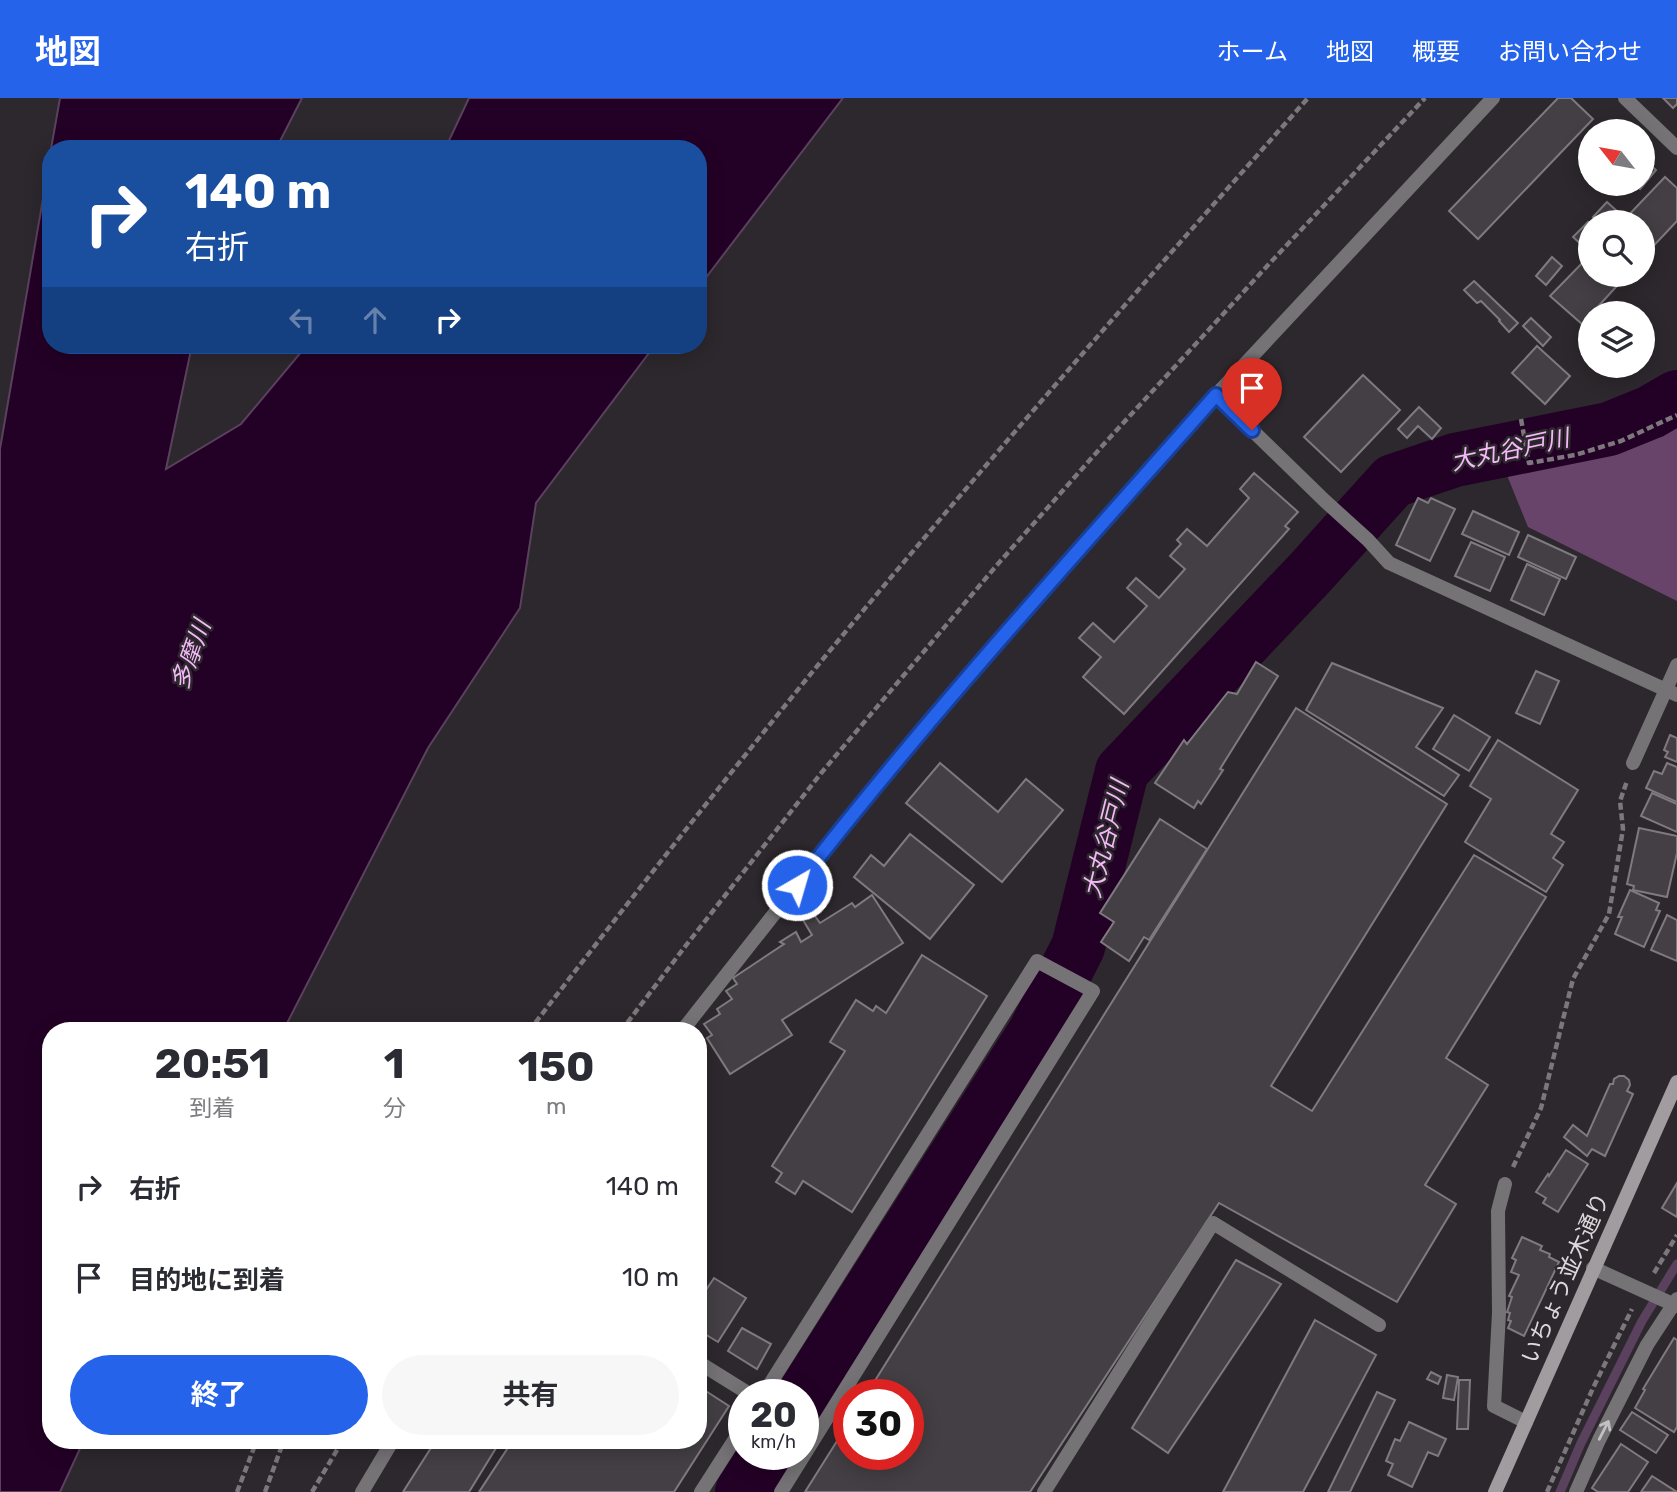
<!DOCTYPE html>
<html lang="ja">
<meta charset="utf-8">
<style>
:root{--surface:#fff;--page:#f7f7f7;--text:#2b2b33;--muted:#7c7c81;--accent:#2563eb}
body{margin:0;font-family:Rubik,"Noto Sans JP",sans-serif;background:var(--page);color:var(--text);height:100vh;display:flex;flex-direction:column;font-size:26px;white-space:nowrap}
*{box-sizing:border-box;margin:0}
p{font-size:23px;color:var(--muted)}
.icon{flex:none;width:38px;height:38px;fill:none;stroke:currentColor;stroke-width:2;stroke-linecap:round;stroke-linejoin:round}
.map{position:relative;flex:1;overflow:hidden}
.side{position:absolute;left:42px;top:924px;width:665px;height:427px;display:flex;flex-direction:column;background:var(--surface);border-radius:28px;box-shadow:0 4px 18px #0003}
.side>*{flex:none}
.guide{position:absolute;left:42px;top:42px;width:665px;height:214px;border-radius:28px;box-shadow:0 4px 18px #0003;background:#1a4fa0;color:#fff;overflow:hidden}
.needle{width:46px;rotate:301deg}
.buttons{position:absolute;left:1578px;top:21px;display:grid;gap:14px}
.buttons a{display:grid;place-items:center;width:77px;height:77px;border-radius:50%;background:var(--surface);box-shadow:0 4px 18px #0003;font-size:35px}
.speed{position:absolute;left:728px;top:1281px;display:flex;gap:14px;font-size:35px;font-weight:700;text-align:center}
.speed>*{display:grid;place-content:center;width:91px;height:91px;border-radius:50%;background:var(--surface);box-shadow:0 4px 18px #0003;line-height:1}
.speed small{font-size:18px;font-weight:400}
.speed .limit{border:10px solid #d22;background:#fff;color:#111}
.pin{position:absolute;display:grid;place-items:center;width:60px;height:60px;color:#fff;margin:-72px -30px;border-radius:50% 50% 50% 0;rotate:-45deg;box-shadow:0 0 7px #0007}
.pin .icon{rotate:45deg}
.me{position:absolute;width:77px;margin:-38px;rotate:38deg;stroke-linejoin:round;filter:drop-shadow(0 0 5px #0008)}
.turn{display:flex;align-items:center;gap:24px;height:147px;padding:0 28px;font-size:32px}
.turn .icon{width:91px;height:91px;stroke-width:2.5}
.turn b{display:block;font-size:49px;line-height:60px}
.lanes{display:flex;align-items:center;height:66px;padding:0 28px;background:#0003;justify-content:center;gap:35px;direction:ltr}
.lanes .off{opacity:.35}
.eta{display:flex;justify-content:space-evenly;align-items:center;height:119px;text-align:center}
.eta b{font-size:42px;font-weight:700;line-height:49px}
.cta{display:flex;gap:14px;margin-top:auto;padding:14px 28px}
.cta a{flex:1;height:80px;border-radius:42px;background:var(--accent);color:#fff;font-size:28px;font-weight:700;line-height:80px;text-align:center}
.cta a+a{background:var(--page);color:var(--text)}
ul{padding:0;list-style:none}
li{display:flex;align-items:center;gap:21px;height:91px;padding:0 28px}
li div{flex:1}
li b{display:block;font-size:26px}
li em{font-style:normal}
header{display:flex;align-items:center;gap:42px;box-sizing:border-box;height:98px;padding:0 35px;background:var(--accent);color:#fff}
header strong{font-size:33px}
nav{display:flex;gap:38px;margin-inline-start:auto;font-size:24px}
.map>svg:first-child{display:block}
.green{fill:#68446a}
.water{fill:#230026;stroke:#5a415d;stroke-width:2}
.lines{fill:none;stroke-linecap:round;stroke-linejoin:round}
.stream{stroke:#5a415d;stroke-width:9}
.river{stroke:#230026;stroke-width:54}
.building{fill:#433f44;stroke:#7f7a7f;stroke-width:2}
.path{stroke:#7b777b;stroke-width:4.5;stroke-dasharray:7 3.5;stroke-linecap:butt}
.lane{stroke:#757375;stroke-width:14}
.street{stroke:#757375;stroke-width:14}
.secondary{stroke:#a09ca0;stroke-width:14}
.oneway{stroke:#c2c0c2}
.route-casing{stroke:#184099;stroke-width:18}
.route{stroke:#2563eb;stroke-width:12}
.labels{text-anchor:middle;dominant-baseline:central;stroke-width:5;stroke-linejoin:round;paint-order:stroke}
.street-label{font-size:23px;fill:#dcd9dc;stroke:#2d282d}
.water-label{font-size:24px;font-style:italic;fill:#f5b8f8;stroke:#2d282d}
</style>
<header>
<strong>地図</strong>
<nav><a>ホーム</a><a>地図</a><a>概要</a><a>お問い合わせ</a></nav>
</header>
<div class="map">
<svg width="1677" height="1394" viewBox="0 0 1677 1394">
<rect width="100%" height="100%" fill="#2d282d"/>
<path class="green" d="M1677,310V503L1528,429L1502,365C1563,356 1623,341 1677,310Z"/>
<g class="water">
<path d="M60,0H302L276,51H51Z"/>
<path d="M469,0H843L698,190V51H445Z"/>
<path d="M51,54V247H192L166,371L241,326L307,247H655L536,405L520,510L428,650L283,933H51V1342H84L60,1394H0V351Z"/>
</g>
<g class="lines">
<path class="stream" d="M1560,1394L1581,1345L1642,1223L1677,1166"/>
<g class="river">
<path d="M803,1298L1035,934L1078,849L1122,673L1310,475L1393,383L1455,362L1609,331L1651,314L1677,299"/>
<path d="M742,1394L766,1356"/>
</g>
</g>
<g class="building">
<path d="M1558,0H1571L1593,21L1478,141L1449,113Z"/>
<path d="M1663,0H1677V6L1673,10Z"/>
<path d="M1645,62L1656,72L1640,91L1634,86H1643V65Z"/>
<path d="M1665,79L1677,90V123L1643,159V124H1622Z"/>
<path d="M1607,104L1617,113L1607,124H1598L1593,119Z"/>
<path d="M1588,124L1591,127V139L1583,148L1573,139Z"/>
<path d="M1591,156V177H1627L1582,226L1550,198Z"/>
<path d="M1552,159L1562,168L1546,187L1536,178Z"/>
<path d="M1474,183L1518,225L1509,234L1499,223L1500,222L1481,203L1477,205L1464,192Z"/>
<path d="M1531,220L1551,239L1543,248L1523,228Z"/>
<path d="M1537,248L1570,278L1545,306L1512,275Z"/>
<path d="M1363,277L1400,312L1341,374L1304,339Z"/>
<path d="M1419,309L1441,330L1432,341L1418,328L1407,340L1398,331Z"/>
<path d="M1254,375L1298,414L1285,428L1289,431L1124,616L1083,579L1101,559L1079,540L1093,525L1114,544L1147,508L1127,490L1136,480L1159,500L1185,471L1170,458L1181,446L1177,442L1187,431L1207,448L1249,400L1240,391Z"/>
<path d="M1418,400L1428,405L1431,400L1455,411L1430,463L1396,447Z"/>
<path d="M1473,413L1519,434L1509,457L1462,436Z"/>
<path d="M1528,437L1576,459L1566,481L1518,459Z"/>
<path d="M1471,444L1505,459L1490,493L1455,478Z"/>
<path d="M1527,466L1560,481L1544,517L1511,502Z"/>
<path d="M1256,564L1278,578L1220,671L1223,672L1201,706L1198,703L1194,710L1155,685L1184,642L1187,646L1228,594L1237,596Z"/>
<path d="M1332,565L1443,610L1416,649L1459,677L1444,698L1306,612Z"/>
<path d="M1536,573L1559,583L1540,626L1516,615Z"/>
<path d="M1296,610L1447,706L1271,988L1312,1013L1474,757L1546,799L1446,960L1488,987L1425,1087L1456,1106L1397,1204L1219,1105L1030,1394H805L849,1324V1356H908V1297H866Z"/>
<path d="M1454,617L1490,639L1469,673L1433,651Z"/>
<path d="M1670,637L1677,640V664L1665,659L1668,654L1664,652Z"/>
<path d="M1498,642L1578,692L1551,736L1564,744L1553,760L1563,767L1546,794L1465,744L1491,701L1470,688Z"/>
<path d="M940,665L998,714L1026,681L1063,712L1002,784L906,705Z"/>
<path d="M1667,665L1677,669V704L1646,690L1654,673L1662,676Z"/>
<path d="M1652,695L1677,706V734L1641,718Z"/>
<path d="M1160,721L1207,751L1149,842L1144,839L1129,863L1101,844L1114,824L1100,815Z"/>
<path d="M1639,730L1677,738V755L1667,799L1633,792L1634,788L1627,786Z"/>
<path d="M910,736L974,787L930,841L854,779L871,757L884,768Z"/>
<path d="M1630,792L1659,805L1656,812L1660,813L1644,849L1615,836L1622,819H1618Z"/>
<path d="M872,797L903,845L782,922L792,937L730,976L707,940L712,937L704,926L720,916L717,911L732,901L726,893L737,886L733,880L784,846L780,844L796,834L801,844L812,837L800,817L810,811L820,825L852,805L855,809Z"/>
<path d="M1667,817L1677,822V863L1651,852Z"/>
<path d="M922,857L987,898L852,1114L803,1083L795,1096L776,1084L782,1075L772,1068L845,953L830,944L856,902L873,913L876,908L886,915Z"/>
<path d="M1619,978H1624L1629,982L1630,987L1627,993L1633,996L1605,1058L1592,1051L1587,1058L1564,1039L1573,1027L1587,1038L1610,986H1613L1614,981Z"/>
<path d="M1566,1052L1588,1066L1558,1114L1543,1105L1546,1100L1536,1094L1548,1076L1549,1078Z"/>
<path d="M1677,1085V1119L1662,1110Z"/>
<path d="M1522,1139L1542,1148L1540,1152L1550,1156L1549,1159L1559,1164L1524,1238L1508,1230L1511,1223L1508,1222L1510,1215L1507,1214L1512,1199L1509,1198L1519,1177L1511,1174L1516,1162L1512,1160Z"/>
<path d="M1236,1162L1281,1186L1168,1355L1132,1330Z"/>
<path d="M714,1180L746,1200L718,1244L698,1232V1204Z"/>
<path d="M1315,1222L1376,1257L1303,1394H1223Z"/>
<path d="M742,1230L771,1246L757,1271L728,1253Z"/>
<path d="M1674,1240L1677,1242V1329L1674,1334L1635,1310L1645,1292L1643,1291Z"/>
<path d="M1431,1274L1441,1279L1438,1286L1427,1281Z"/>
<path d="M1447,1277L1458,1279L1454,1302L1443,1300Z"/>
<path d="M1459,1282H1470L1468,1331H1457Z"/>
<path d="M698,1288L729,1308L674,1394H479L513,1342H698Z"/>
<path d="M1377,1294L1395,1302L1350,1394H1328Z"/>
<path d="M1632,1314L1668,1337L1656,1355L1620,1332Z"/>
<path d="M1409,1324L1446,1341L1438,1358L1428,1354L1412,1389L1388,1377L1393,1366L1386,1363L1395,1341L1400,1343Z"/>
<path d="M436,1342H501L469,1394H403Z"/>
<path d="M1621,1346L1648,1364L1628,1394H1598L1592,1390Z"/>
<path d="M1652,1378L1677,1394H1641Z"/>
</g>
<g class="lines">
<g class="path">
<path d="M1521,321L1529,365L1575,357L1621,343L1677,317"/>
<path d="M529,933C621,813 714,695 809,578C971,381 1139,190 1308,0"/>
<path d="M621,933L687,846L822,674L997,467L1104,346L1269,166L1425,0"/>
<path d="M1513,1069L1541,1010L1573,881L1609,816L1623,731L1620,703L1627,683"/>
<path d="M1654,1175L1677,1137"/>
<path d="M237,1394L257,1342"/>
<path d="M265,1394L284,1342"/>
<path d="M312,1394L343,1342"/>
<path d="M1547,1394L1593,1290L1632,1211"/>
</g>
<g class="lane">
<path d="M698,1264L751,1297"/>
<path d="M763,1297L1037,863L1093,893L781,1394"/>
<path d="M701,1394L744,1327"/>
<path d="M1044,1394L1213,1125L1379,1227"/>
</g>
<g class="street">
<path d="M1625,0L1677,50"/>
<path d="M1216,297L1325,403L1368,442L1389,465L1677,597"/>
<path d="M1633,665L1677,567"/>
<path d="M682,933L863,703L993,550L1216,297L1493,0"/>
<path d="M1505,1086L1498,1113L1499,1215L1494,1308L1526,1324"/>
<path d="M1593,1170L1677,1208"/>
<path d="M362,1394L393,1342"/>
<path d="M1576,1394L1599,1342L1647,1247L1677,1201"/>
</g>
<path class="secondary" d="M1495,1394L1677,984"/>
</g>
<defs><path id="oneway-shaft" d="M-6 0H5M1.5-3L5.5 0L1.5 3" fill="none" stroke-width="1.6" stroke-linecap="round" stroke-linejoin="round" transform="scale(1.75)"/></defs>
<use class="oneway" href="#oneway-shaft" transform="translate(1604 1332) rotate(-63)"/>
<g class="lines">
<g class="route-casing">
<path id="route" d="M797,787C929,617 1074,458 1216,297L1252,332"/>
</g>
<use href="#route" class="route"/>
</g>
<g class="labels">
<g class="street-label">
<text transform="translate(1565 1180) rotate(-66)">いちょう並木通り</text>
</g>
<g class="water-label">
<text transform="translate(1510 352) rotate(-12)">大丸谷戸川</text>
<text transform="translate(191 557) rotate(-70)">多摩川</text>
<text transform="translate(1106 741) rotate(-76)">大丸谷戸川</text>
</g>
</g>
</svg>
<div class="buttons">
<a><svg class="needle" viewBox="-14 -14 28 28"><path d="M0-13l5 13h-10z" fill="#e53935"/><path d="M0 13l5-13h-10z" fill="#7c7c81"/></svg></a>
<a><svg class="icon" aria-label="search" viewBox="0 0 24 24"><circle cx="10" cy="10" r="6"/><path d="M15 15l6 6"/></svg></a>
<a><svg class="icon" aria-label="layers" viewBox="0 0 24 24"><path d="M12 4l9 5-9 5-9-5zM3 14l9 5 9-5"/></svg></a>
</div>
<div class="speed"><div>20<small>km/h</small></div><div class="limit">30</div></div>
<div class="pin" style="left:1252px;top:332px;background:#d93025"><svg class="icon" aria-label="arrive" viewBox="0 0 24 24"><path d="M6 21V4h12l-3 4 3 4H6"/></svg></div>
<svg class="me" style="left:797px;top:787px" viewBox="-20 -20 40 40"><circle r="17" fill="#2563eb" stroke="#fff" stroke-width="3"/><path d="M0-11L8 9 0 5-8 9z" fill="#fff"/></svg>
<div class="guide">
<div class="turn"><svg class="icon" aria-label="right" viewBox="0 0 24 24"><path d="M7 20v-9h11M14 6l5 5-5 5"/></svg><div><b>140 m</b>右折</div></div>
<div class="lanes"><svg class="icon off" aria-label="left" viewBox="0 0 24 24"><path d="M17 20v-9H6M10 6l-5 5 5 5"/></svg><svg class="icon off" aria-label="ahead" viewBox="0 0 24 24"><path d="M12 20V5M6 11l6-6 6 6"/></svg><svg class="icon" aria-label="right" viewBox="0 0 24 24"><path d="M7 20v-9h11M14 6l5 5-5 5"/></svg></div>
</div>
<section class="side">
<div class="eta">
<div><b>20:51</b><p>到着</p></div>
<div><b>1</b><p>分</p></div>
<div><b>150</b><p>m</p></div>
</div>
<ul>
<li><svg class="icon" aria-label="right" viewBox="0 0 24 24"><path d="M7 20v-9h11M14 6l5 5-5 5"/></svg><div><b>右折</b></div><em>140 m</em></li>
<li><svg class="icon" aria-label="arrive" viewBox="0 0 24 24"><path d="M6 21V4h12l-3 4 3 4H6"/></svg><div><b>目的地に到着</b></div><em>10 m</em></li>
</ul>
<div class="cta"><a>終了</a><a>共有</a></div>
</section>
</div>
